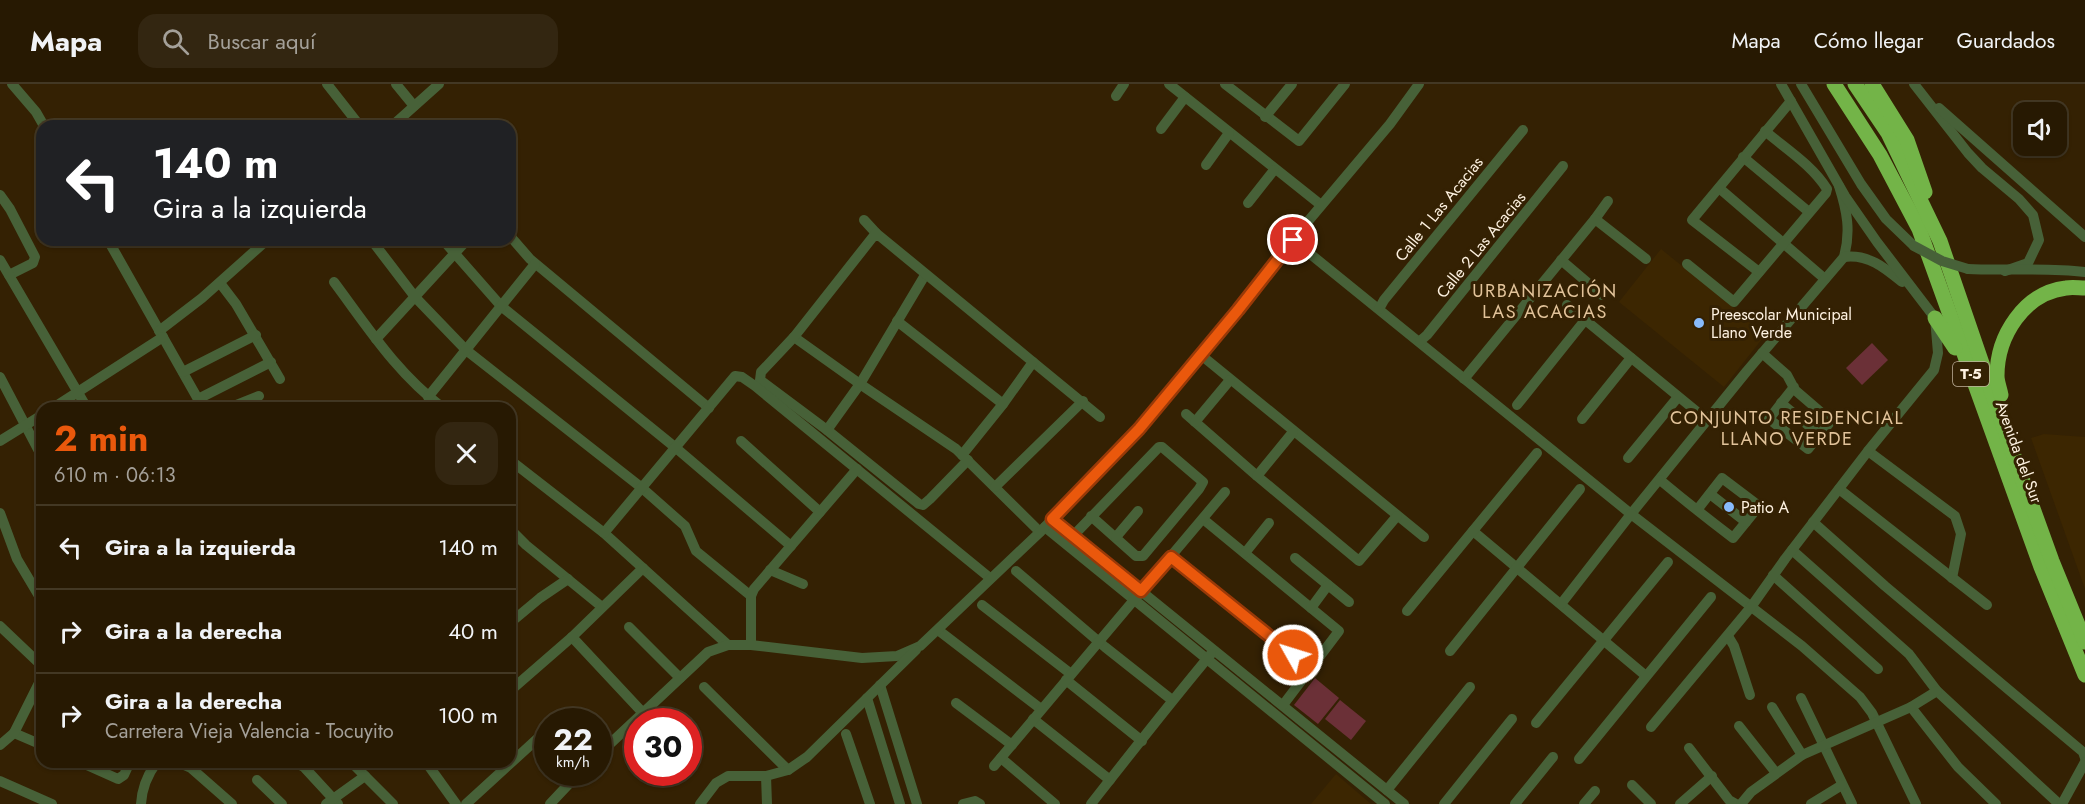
<!DOCTYPE html>
<html lang="es">
<meta charset="utf-8">
<style>
:root{--surface:#271902;--page:#332611;--text:#f1f3f6;--muted:#a4a099;--line:#433824;--accent:#ea580c}
body{margin:0;font-family:Jost,sans-serif;background:var(--page);color:var(--text);height:100vh;display:flex;flex-direction:column;font-size:22px;white-space:nowrap}
*{box-sizing:border-box;margin:0}
p{font-size:20px;color:var(--muted)}
.icon{flex:none;width:33px;height:33px;fill:none;stroke:currentColor;stroke-width:2;stroke-linecap:round;stroke-linejoin:round}
.map{position:relative;flex:1;overflow:hidden}
.details{position:absolute;left:36px;top:318px;width:480px;height:366px;display:flex;flex-direction:column;background:var(--surface);border-radius:18px;box-shadow:0 2px 4px #0004,0 0 0 2px var(--line)}
.details>*{flex:none}
.guide{position:absolute;left:36px;top:36px;width:480px;height:126px;border-radius:18px;box-shadow:0 2px 4px #0004,0 0 0 2px var(--line);background:#202124;color:#fff;overflow:hidden}
.fabs{position:absolute;left:2013px;top:18px;display:grid;gap:12px}
.fabs a{display:grid;place-items:center;width:54px;height:54px;border-radius:12px;background:var(--surface);box-shadow:0 2px 4px #0004,0 0 0 2px var(--line);font-size:30px}
.speed{position:absolute;left:534px;top:624px;display:flex;gap:12px;font-size:30px;font-weight:700;text-align:center}
.speed>*{display:grid;place-content:center;width:78px;height:78px;border-radius:50%;background:var(--surface);box-shadow:0 2px 4px #0004,0 0 0 2px var(--line);line-height:1}
.speed small{font-size:15px;font-weight:400}
.speed .limit{border:9px solid #d22;background:#fff;color:#111}
.pin{position:absolute;display:grid;place-items:center;width:51px;height:51px;color:#fff;margin:-26px;border:3px solid #fff;border-radius:50%;box-shadow:0 2px 6px #0007}
.me{position:absolute;width:66px;margin:-33px;rotate:309deg;stroke-linejoin:round;filter:drop-shadow(0 0 4px #0008)}
.turn{display:flex;align-items:center;gap:21px;height:126px;padding:0 18px;font-size:27px}
.turn .icon{width:78px;height:78px;stroke-width:2.5}
.turn b{display:block;font-size:42px;line-height:51px}
.round{display:grid;place-items:center;flex:none;width:63px;height:63px;border-radius:18px;background:var(--page)}
.summary{display:flex;align-items:center;justify-content:space-between;height:102px;padding:0 18px}
h1{font-size:36px;font-weight:700;line-height:45px;color:var(--accent)}
ul{padding:0;list-style:none}
li{display:flex;align-items:center;gap:18px;height:84px;padding:0 18px;border-top:2px solid var(--line)}
li div{flex:1}
li b{display:block;font-size:22px}
li em{font-style:normal}
header{display:flex;align-items:center;gap:36px;box-sizing:border-box;height:84px;padding:0 30px;background:var(--surface);border-bottom:2px solid var(--line)}
header strong{font-size:28px}
nav{display:flex;gap:33px;margin-inline-start:auto;font-size:21px}
.search{width:420px;height:54px;background:var(--page);display:flex;align-items:center;gap:15px;box-sizing:border-box;padding:0 21px;border-radius:18px;color:var(--muted);font-size:22px}
.map>svg:first-child{display:block}
.built{fill:#3c2601}
.green{fill:#6b3037}
.lines{fill:none;stroke-linecap:round;stroke-linejoin:round}
.minor{stroke:#476138;stroke-width:10}
.highway{stroke:#73b448;stroke-width:15}
.minor-bridge{stroke:#476138;stroke-width:10}
.route-casing{stroke:#983908;stroke-width:15}
.route{stroke:#ea580c;stroke-width:10}
.poi-dot{fill:#88bbfc;stroke:#342103;stroke-width:2}
.labels{text-anchor:middle;dominant-baseline:central;stroke-width:6;stroke-linejoin:round;paint-order:stroke}
.shield{fill:#342103;stroke:#c1b39e;stroke-width:1.5}
.shield-label{font-size:15px;font-weight:bold;fill:#fef2e1}
.street-label{font-size:16px;fill:#fef2e1;stroke:#342103}
.poi-label{font-size:16px;fill:#fef2e1;stroke:#342103;text-anchor:start}
.neighbourhood-label{font-size:18px;letter-spacing:1.5px;fill:#e2c39a;stroke:#342103}
</style>
<header>
<strong>Mapa</strong>
<div class="search"><svg class="icon" aria-label="search" viewBox="0 0 24 24"><circle cx="10" cy="10" r="6"/><path d="M15 15l6 6"/></svg>Buscar aquí</div>
<nav><a>Mapa</a><a>Cómo llegar</a><a>Guardados</a></nav>
</header>
<div class="map">
<svg width="2085" height="720" viewBox="0 0 2085 720">
<rect width="100%" height="100%" fill="#342103"/>
<g class="built">
<path d="M1661,165L1766,250L1724,303L1619,218Z"/>
<path d="M2044,350L2085,353V505L2031,354Z"/>
<path d="M1336,690L1371,720H1311Z"/>
</g>
<g class="green">
<path d="M1872,259L1888,276L1862,301L1846,284Z"/>
<path d="M1315,594L1339,614L1318,640L1294,621Z"/>
<path d="M1340,616L1366,637L1351,656L1325,635Z"/>
</g>
<g class="lines">
<g class="minor">
<path d="M12,0L36,28L44,42"/>
<path d="M327,0L360,42"/>
<path d="M396,0L414,22"/>
<path d="M1169,0L1321,121"/>
<path d="M1225,0L1299,57L1345,0"/>
<path d="M1801,0L1861,100L1886,135L1914,162"/>
<path d="M1914,0L1968,69L1982,84L2019,115L2033,131L2039,156L2028,179L2005,187"/>
<path d="M1116,12L1124,0"/>
<path d="M1939,24L2085,153"/>
<path d="M1265,33L1292,0"/>
<path d="M392,42L439,0"/>
<path d="M1161,45L1185,13"/>
<path d="M1743,73L1809,128"/>
<path d="M1206,81L1229,49"/>
<path d="M1719,104L1825,195"/>
<path d="M0,111L10,125L35,173L33,179L9,191"/>
<path d="M1248,119L1274,86"/>
<path d="M1595,135L1608,117"/>
<path d="M864,136L876,149"/>
<path d="M510,152L530,175L709,324"/>
<path d="M108,156L203,324"/>
<path d="M443,156L501,222L676,364L791,462"/>
<path d="M1293,156L1631,430L1747,287L1844,173C1851,147 1847,127 1839,102"/>
<path d="M373,158L415,213L466,266L642,404L685,442L696,467L751,512"/>
<path d="M1844,173C1868,170 1884,183 1902,198"/>
<path d="M0,176L87,324"/>
<path d="M1561,176L1602,211"/>
<path d="M1687,180L1734,218L1826,109L1827,105C1812,81 1786,65 1765,47"/>
<path d="M1968,185C2007,187 2046,183 2085,188"/>
<path d="M1759,188L1692,136L1791,17"/>
<path d="M334,198C369,245 396,288 443,324"/>
<path d="M220,199L236,220L280,295"/>
<path d="M1567,221L1707,336"/>
<path d="M1379,225L1384,216L1523,46"/>
<path d="M897,237L1003,320"/>
<path d="M159,247L202,214L267,156"/>
<path d="M794,253L860,300L956,365L1040,448"/>
<path d="M376,255L467,156"/>
<path d="M1420,257L1427,251L1563,82"/>
<path d="M1762,269L1787,291L1795,306L1831,337L1808,365L1769,335L1794,303"/>
<path d="M1201,271L1424,453"/>
<path d="M1033,278L1100,333"/>
<path d="M183,288L256,251"/>
<path d="M0,293L42,373"/>
<path d="M1464,295L1595,135L1646,175"/>
<path d="M428,313L535,180"/>
<path d="M198,315L271,278"/>
<path d="M1781,319L1820,351"/>
<path d="M1517,321L1585,236"/>
<path d="M53,324L163,253"/>
<path d="M229,324L259,312"/>
<path d="M1186,330L1257,392L1359,477L1397,432"/>
<path d="M1582,335L1631,274"/>
<path d="M1195,338L1230,296"/>
<path d="M827,346L860,300L925,191"/>
<path d="M0,357L42,331"/>
<path d="M741,357L820,428"/>
<path d="M1868,367L1955,432L1961,450L1952,494"/>
<path d="M962,371L1003,320L1033,278L876,149L794,253L761,288L760,296L827,346L919,420L923,421L930,415L968,376"/>
<path d="M1628,374L1678,313"/>
<path d="M510,376L604,449L728,561"/>
<path d="M1257,392L1293,348"/>
<path d="M1660,396C1684,416 1708,435 1733,454L1759,422L1722,394L1697,426"/>
<path d="M995,403L1083,317"/>
<path d="M1839,405L1987,521"/>
<path d="M1710,410L1746,438"/>
<path d="M0,429L17,475L42,517"/>
<path d="M1052,435L1404,720"/>
<path d="M1203,435L1339,547L1283,621"/>
<path d="M1813,438L1885,502L2083,668L2085,674"/>
<path d="M1045,443L1385,720"/>
<path d="M510,445L526,461L602,523"/>
<path d="M1473,447L1646,592"/>
<path d="M604,449L735,292L742,293L755,302L990,494"/>
<path d="M1073,452L1159,363H1162L1203,398L1199,405L1143,472H1136L1091,432"/>
<path d="M1116,453L1138,427"/>
<path d="M1792,466L1909,570L1937,607L2059,720"/>
<path d="M1245,469L1269,439"/>
<path d="M1171,473L1311,585"/>
<path d="M1295,474L1349,518"/>
<path d="M770,486L803,500"/>
<path d="M1016,487L1105,563L1172,616"/>
<path d="M1773,491L1878,585"/>
<path d="M1561,520L1631,430L1802,562L1860,613L1872,629L1916,720"/>
<path d="M982,521L1071,590"/>
<path d="M1311,524L1328,501"/>
<path d="M1407,527L1537,369"/>
<path d="M510,539L540,514L568,495"/>
<path d="M0,542L42,582"/>
<path d="M629,543L680,594"/>
<path d="M938,546L1041,625"/>
<path d="M1728,552L1734,562L1750,611"/>
<path d="M572,553L643,629"/>
<path d="M751,561V512L754,505L857,385"/>
<path d="M1450,567L1580,405"/>
<path d="M1066,596L1142,657"/>
<path d="M880,601L917,720"/>
<path d="M704,603L788,686"/>
<path d="M510,607L572,553L643,484"/>
<path d="M867,614L900,720"/>
<path d="M1801,614L1852,720"/>
<path d="M956,619L1012,661"/>
<path d="M1772,623L1802,671"/>
<path d="M1911,623L1958,683L1996,720"/>
<path d="M1033,635L1110,696"/>
<path d="M1536,639L1668,478"/>
<path d="M1739,642L1776,689"/>
<path d="M1651,643L1751,523L1785,475L1868,367L1934,286L1938,269L1935,234L1877,158L1845,112L1781,0"/>
<path d="M14,649L42,661"/>
<path d="M846,650L870,720"/>
<path d="M0,661L14,649L42,593"/>
<path d="M1689,664L1729,716L1736,720"/>
<path d="M598,671L708,568L728,561H751L862,574L897,572L920,562L1040,448L1139,345L1238,226L1288,161L1390,40L1419,0"/>
<path d="M1001,674L1055,720"/>
<path d="M1579,675L1711,513"/>
<path d="M80,678L118,695L124,691L130,678"/>
<path d="M177,678L191,684L232,720"/>
<path d="M294,678L304,683L338,720"/>
<path d="M351,678L393,720"/>
<path d="M426,678L456,720"/>
<path d="M994,682L1225,408"/>
<path d="M766,692L767,720"/>
<path d="M257,696L282,720"/>
<path d="M0,697L52,720"/>
<path d="M1632,701L1651,720"/>
<path d="M1387,706L1470,603"/>
<path d="M141,720C142,704 147,691 157,678"/>
<path d="M326,720L365,692"/>
<path d="M466,720L548,645"/>
<path d="M550,720L580,688"/>
<path d="M700,720L716,699L728,692H766L788,686L807,673L916,566"/>
<path d="M963,720L975,717L980,720"/>
<path d="M1091,720C1131,669 1170,619 1211,570"/>
<path d="M1444,720L1512,635"/>
<path d="M1515,720L1553,673"/>
<path d="M1584,720L1595,707"/>
<path d="M1680,720L1712,692"/>
<path d="M1741,720L1751,708L1802,671L1911,623L1937,607"/>
<path d="M1811,720L1842,701"/>
<path d="M2062,720L2085,678"/>
</g>
<g class="highway">
<path d="M1834,0L1880,71L1919,145L2041,483L2085,591"/>
<path d="M1855,0L1888,49L1940,157L2010,361L2052,477L2085,558"/>
<path d="M1872,0L1907,56L1925,108"/>
<path d="M1935,234L1955,264"/>
<path d="M2001,311C2000,305 1997,298 1997,292C1997,252 2024,209 2066,204C2072,203 2079,204 2085,204"/>
</g>
<path class="minor-bridge" d="M1914,162L1942,177L1968,185"/>
</g>
<g class="lines">
<g class="route-casing">
<path id="route" d="M1293,156L1238,226L1139,345L1052,435L1141,507L1171,473L1293,571"/>
</g>
<use href="#route" class="route"/>
</g>
<g class="poi-dot">
<circle cx="1699" cy="239" r="6"/>
<circle cx="1729" cy="423" r="6"/>
</g>
<g class="labels">
<rect class="shield" x="1953" y="278" width="36" height="24" rx="4.5"/>
<g class="shield-label">
<text x="1971" y="290">T-5</text>
</g>
<g class="street-label">
<text transform="translate(1439 125) rotate(-51)">Calle 1 Las Acacias</text>
<text transform="translate(1481 161) rotate(-51)">Calle 2 Las Acacias</text>
<text transform="translate(2019 368) rotate(70)">Avenida del Sur</text>
</g>
<g class="poi-label">
<text x="1711" y="230">Preescolar Municipal<tspan x="1711" dy="18">Llano Verde</tspan></text>
<text x="1741" y="423">Patio A</text>
</g>
<g class="neighbourhood-label">
<text x="1545" y="207">URBANIZACIÓN<tspan x="1545" dy="21">LAS ACACIAS</tspan></text>
<text x="1787" y="334">CONJUNTO RESIDENCIAL<tspan x="1787" dy="21">LLANO VERDE</tspan></text>
</g>
</g>
</svg>
<div class="fabs">
<a><svg class="icon" aria-label="sound" viewBox="0 0 24 24"><path d="M4 9h4l5-4v14l-5-4H4zM17 9q2 3 0 6"/></svg></a>
</div>
<div class="speed"><div>22<small>km/h</small></div><div class="limit">30</div></div>
<div class="pin" style="left:1293px;top:156px;background:#d93025"><svg class="icon" aria-label="arrive" viewBox="0 0 24 24"><path d="M6 21V4h12l-3 4 3 4H6"/></svg></div>
<svg class="me" style="left:1293px;top:571px" viewBox="-20 -20 40 40"><circle r="17" fill="#ea580c" stroke="#fff" stroke-width="3"/><path d="M0-11L8 9 0 5-8 9z" fill="#fff"/></svg>
<div class="guide">
<div class="turn"><svg class="icon" aria-label="left" viewBox="0 0 24 24"><path d="M17 20v-9H6M10 6l-5 5 5 5"/></svg><div><b>140 m</b>Gira a la izquierda</div></div>
</div>
<section class="details">
<div class="summary"><div><h1>2 min</h1><p>610 m · 06:13</p></div><a class="round"><svg class="icon" aria-label="close" viewBox="0 0 24 24"><path d="M6 6l12 12M18 6L6 18"/></svg></a></div>
<ul>
<li><svg class="icon" aria-label="left" viewBox="0 0 24 24"><path d="M17 20v-9H6M10 6l-5 5 5 5"/></svg><div><b>Gira a la izquierda</b></div><em>140 m</em></li>
<li><svg class="icon" aria-label="right" viewBox="0 0 24 24"><path d="M7 20v-9h11M14 6l5 5-5 5"/></svg><div><b>Gira a la derecha</b></div><em>40 m</em></li>
<li><svg class="icon" aria-label="right" viewBox="0 0 24 24"><path d="M7 20v-9h11M14 6l5 5-5 5"/></svg><div><b>Gira a la derecha</b><p>Carretera Vieja Valencia - Tocuyito</p></div><em>100 m</em></li>
</ul>
</section>
</div>
